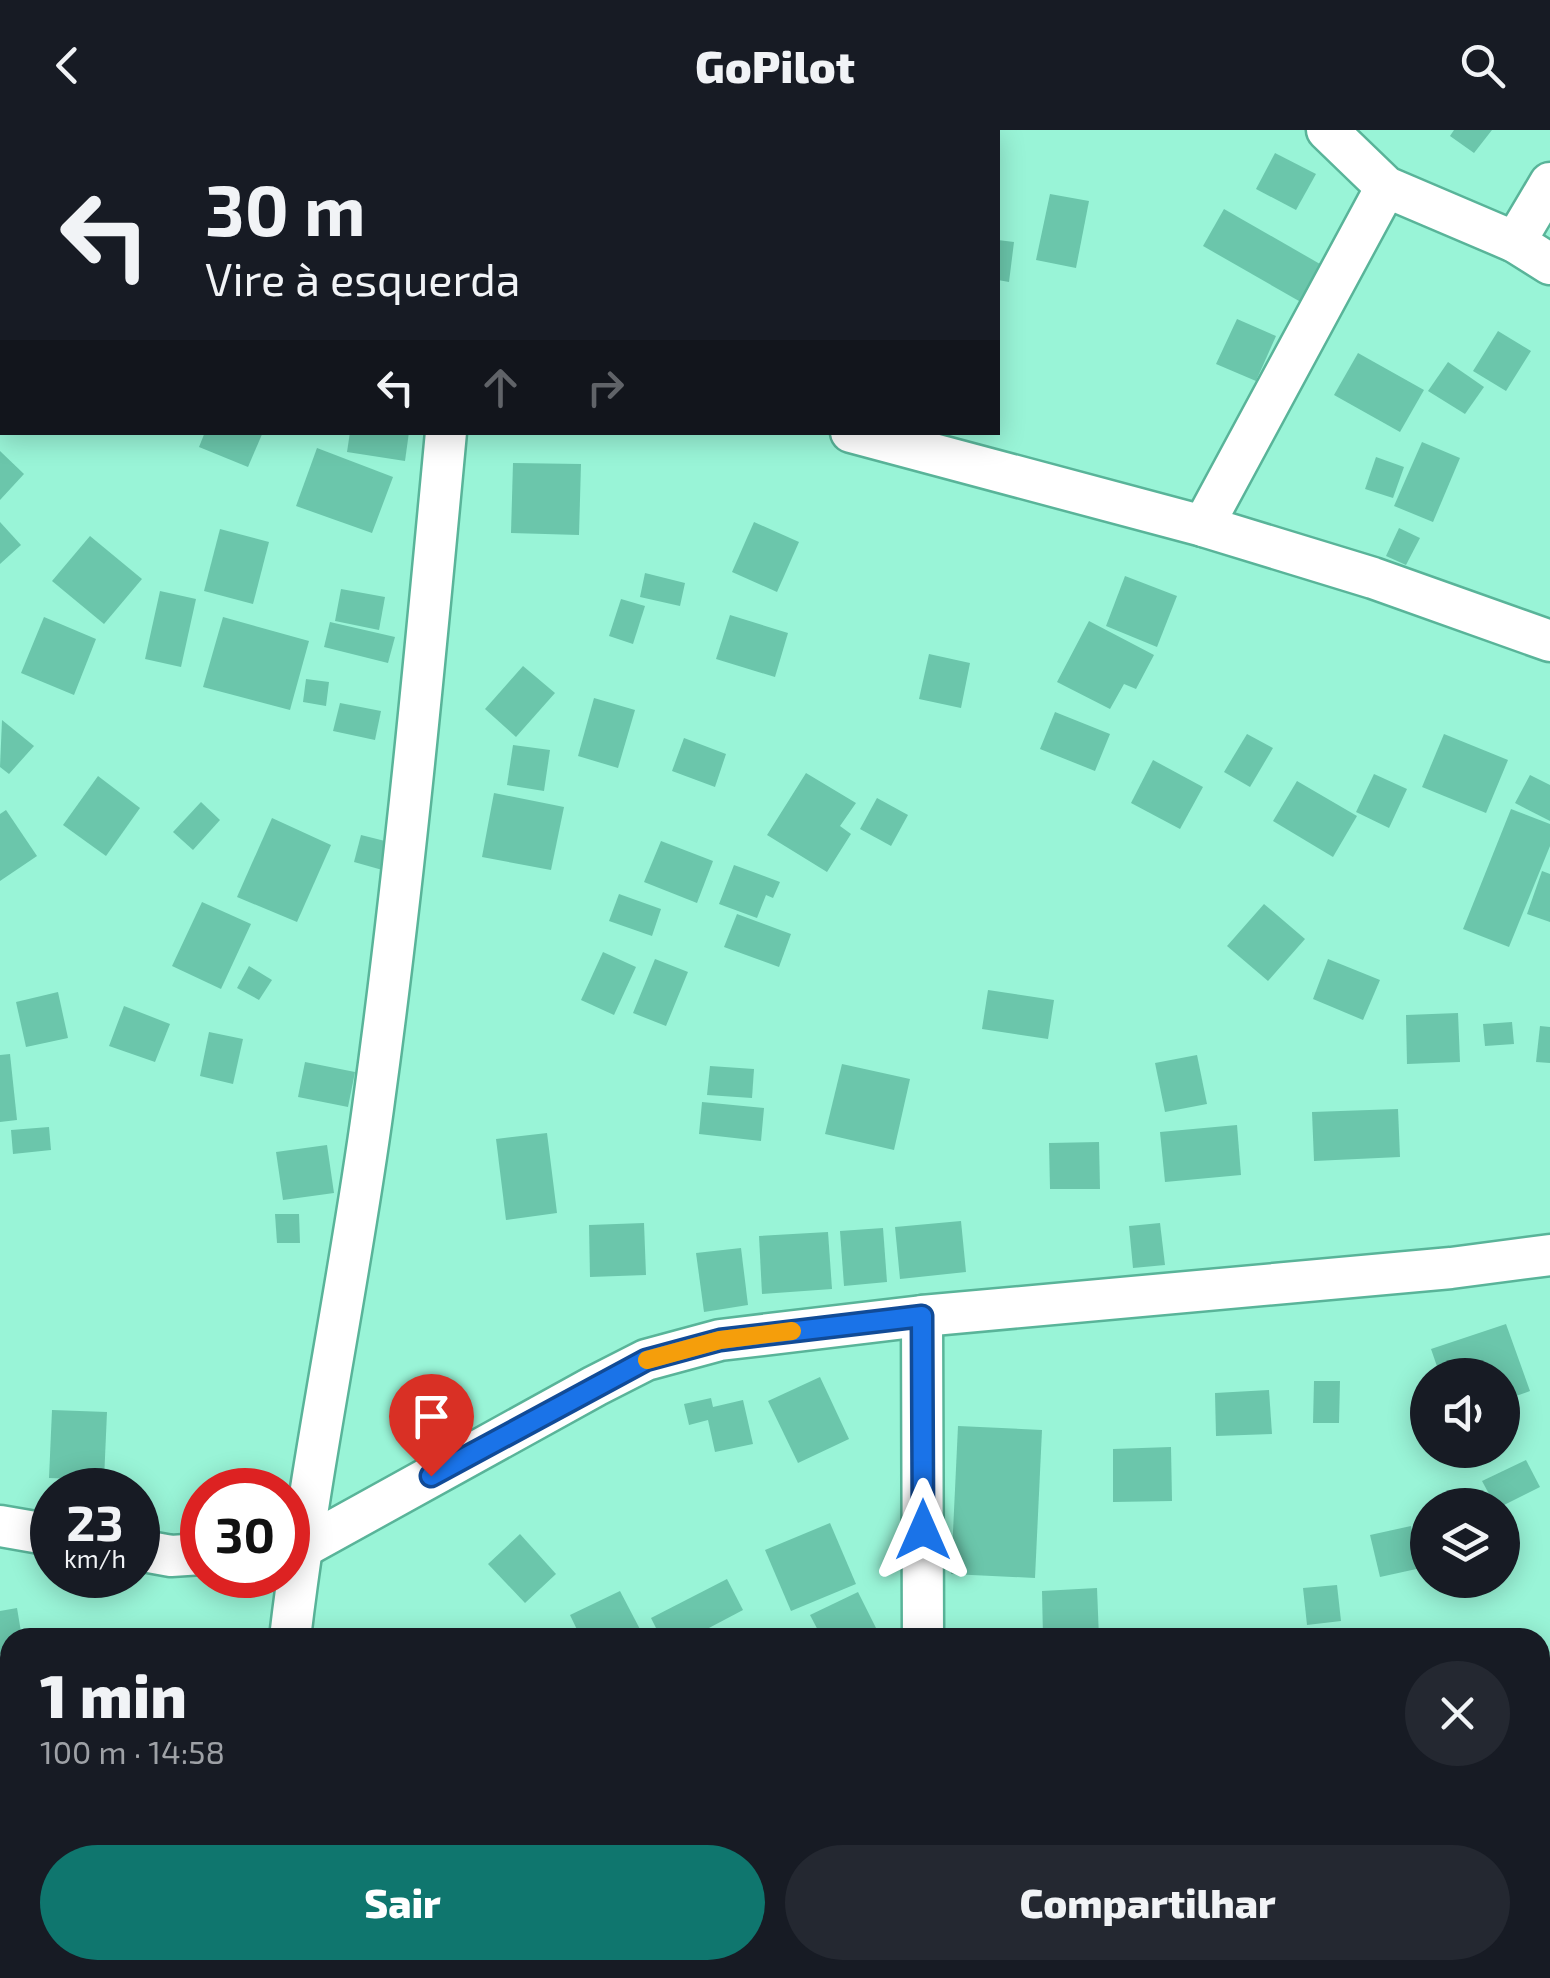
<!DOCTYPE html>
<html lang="pt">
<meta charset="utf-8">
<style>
:root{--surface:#171b24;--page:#242831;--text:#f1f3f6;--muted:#9ea1a6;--accent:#0f766e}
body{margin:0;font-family:"Exo 2",sans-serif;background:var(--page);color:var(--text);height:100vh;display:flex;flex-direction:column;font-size:38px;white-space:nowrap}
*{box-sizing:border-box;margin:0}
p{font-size:32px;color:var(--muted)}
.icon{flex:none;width:55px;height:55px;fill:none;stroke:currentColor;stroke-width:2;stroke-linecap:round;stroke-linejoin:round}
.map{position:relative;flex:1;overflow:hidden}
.details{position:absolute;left:0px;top:1498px;width:1550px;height:352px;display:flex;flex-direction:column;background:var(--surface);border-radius:30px 30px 0 0;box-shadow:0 5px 25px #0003}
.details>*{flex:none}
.banner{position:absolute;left:0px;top:0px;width:1000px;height:305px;box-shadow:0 5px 25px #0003;background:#171b24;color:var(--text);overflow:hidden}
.buttons{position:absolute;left:1410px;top:1228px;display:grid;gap:20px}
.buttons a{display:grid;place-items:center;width:110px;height:110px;border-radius:50%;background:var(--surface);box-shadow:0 5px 25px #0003;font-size:50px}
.speed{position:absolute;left:30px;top:1338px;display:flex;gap:20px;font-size:50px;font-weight:700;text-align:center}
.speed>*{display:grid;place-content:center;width:130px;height:130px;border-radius:50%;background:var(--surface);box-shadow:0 5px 25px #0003;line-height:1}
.speed small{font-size:25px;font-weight:400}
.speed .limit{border:15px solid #d22;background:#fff;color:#111}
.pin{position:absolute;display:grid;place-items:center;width:85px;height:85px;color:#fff;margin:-102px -42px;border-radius:50% 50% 50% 0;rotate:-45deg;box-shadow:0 0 10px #0007}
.pin .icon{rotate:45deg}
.me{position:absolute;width:110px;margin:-55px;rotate:0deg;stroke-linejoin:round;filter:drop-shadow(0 0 8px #0008)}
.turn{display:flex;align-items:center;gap:35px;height:210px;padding:0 40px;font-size:45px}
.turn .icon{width:130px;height:130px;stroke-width:2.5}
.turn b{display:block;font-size:70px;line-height:85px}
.lanes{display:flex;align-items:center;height:95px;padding:0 40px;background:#0003;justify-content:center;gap:50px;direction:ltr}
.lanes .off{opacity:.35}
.round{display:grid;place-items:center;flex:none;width:105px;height:105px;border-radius:52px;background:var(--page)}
.head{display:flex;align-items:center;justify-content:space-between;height:170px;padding:0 40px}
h1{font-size:60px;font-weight:800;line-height:75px}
.action{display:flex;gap:20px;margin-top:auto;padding:20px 40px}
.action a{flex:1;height:115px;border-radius:60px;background:var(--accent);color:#fff;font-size:40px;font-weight:800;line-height:115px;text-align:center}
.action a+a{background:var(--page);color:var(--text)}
header{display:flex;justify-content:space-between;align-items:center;height:130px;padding:0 40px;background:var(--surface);font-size:45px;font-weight:800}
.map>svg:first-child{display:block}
.building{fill:#6bc6ab}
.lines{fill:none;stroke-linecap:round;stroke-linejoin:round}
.minor-casing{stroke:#59b499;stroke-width:45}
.minor{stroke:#fff;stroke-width:40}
.route-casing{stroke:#114b97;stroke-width:25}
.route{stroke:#1a73e8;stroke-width:18}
.slow{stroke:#f59e0b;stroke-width:18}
</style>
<header><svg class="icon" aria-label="back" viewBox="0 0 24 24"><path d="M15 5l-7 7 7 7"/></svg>GoPilot<svg class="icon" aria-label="search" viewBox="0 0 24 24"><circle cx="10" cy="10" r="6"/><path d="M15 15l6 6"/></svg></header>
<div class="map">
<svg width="1550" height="1848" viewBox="0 0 1550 1848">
<rect width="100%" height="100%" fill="#99f4d7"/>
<g class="building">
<path d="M1454,0H1492L1474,23L1450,6Z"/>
<path d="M1275,23L1316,44L1296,80L1256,59Z"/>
<path d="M1050,64L1089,71L1076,138L1036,130Z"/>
<path d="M1224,79L1327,138L1306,175L1203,116Z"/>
<path d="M998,110L1014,112L1009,152L998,150Z"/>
<path d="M1237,189L1276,206L1256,251L1216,234Z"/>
<path d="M1498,201L1531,221L1506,261L1473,241Z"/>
<path d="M1358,223L1424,260L1400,302L1334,265Z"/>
<path d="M1448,232L1484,257L1465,284L1428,261Z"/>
<path d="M205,302H263L248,337L199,317Z"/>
<path d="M350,302H409L405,331L347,322Z"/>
<path d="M1422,312L1460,328L1433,392L1394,376Z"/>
<path d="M317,318L393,347L372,403L296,376Z"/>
<path d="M0,321L24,344L0,370Z"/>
<path d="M1376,327L1404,337L1393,368L1365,359Z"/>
<path d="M513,333L581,334L579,405L511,403Z"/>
<path d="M0,392L21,415L0,434Z"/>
<path d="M754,392L799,412L777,462L732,442Z"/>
<path d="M1399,398L1420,408L1406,435L1386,426Z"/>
<path d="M220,399L269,412L253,474L204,461Z"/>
<path d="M90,406L142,449L104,494L52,451Z"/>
<path d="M645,443L685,453L680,476L640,467Z"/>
<path d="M1125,446L1177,466L1157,517L1106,496Z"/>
<path d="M341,459L385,467L379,500L335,491Z"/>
<path d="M160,461L196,469L181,537L145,529Z"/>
<path d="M621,469L645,476L633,514L609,506Z"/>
<path d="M730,485L788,503L775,547L716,529Z"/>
<path d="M44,487L96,509L74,565L21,543Z"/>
<path d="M223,487L309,511L290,580L203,557Z"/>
<path d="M1089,491L1154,525L1136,559L1124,554L1110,579L1057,552Z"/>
<path d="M330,492L395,507L388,533L324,517Z"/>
<path d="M929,524L970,533L961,578L919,569Z"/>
<path d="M523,536L555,563L516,607L485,579Z"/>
<path d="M306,549L329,552L326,576L303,572Z"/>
<path d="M594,568L635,580L618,638L578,626Z"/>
<path d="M340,573L381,581L375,610L333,601Z"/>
<path d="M1055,582L1110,604L1095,641L1040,619Z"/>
<path d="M2,590L34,616L9,644L0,637Z"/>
<path d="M1247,604L1273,618L1250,657L1224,642Z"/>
<path d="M1444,604L1508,630L1486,683L1422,657Z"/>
<path d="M684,608L726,624L715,657L672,641Z"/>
<path d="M513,615L550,620L544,661L507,655Z"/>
<path d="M1153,630L1203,657L1180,699L1131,673Z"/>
<path d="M806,643L856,673L840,696L851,704L827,742L767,705Z"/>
<path d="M1374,644L1407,659L1389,698L1356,682Z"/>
<path d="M1530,645L1550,655V691L1515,673Z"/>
<path d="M98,646L140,678L106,726L63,695Z"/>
<path d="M1297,651L1357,686L1333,727L1273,691Z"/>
<path d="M494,663L564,677L551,740L482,727Z"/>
<path d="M877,668L908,685L891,716L860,699Z"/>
<path d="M201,672L220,690L193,720L173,702Z"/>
<path d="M1511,679L1550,694V716L1509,817L1463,799Z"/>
<path d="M6,680L37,726L0,751V684Z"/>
<path d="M272,688L331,715L297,792L237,767Z"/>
<path d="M361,705L393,713L386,741L354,732Z"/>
<path d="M661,711L713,731L697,773L644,752Z"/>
<path d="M734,735L780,752L773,768L766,765L757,788L719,774Z"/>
<path d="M1542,741L1550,744V792L1527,784Z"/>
<path d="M619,764L661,779L652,806L609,791Z"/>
<path d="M202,772L251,794L221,859L172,836Z"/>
<path d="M1264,774L1305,809L1268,851L1227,816Z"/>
<path d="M737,784L791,804L779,837L724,817Z"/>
<path d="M603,822L636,837L614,885L581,870Z"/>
<path d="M655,829L688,842L666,896L633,883Z"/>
<path d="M1328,829L1380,850L1363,890L1313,869Z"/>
<path d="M249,836L272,850L259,870L237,858Z"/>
<path d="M988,860L1054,870L1048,909L982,899Z"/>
<path d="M58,862L68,908L26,917L16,872Z"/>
<path d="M124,876L170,894L155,932L109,916Z"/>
<path d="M1458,883L1460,932L1407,934L1406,885Z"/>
<path d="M1512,892L1514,914L1485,916L1483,894Z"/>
<path d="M1540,896L1550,897V933L1536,932Z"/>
<path d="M209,902L243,909L233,954L200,946Z"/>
<path d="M10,924L17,990L0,992V925Z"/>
<path d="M1197,925L1207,974L1165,982L1155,933Z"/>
<path d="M305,932L355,942L348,977L298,967Z"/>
<path d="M842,934L910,949L894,1020L825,1004Z"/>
<path d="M710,936L754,939L752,968L707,965Z"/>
<path d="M702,972L764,978L761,1011L699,1004Z"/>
<path d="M1398,979L1400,1027L1314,1031L1312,982Z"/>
<path d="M1237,995L1241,1045L1165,1052L1160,1002Z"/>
<path d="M49,997L51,1020L13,1024L11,1000Z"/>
<path d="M547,1003L557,1083L506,1090L496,1009Z"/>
<path d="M1099,1012L1100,1059H1050L1049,1013Z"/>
<path d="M327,1015L334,1063L283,1070L276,1022Z"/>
<path d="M275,1084H299L300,1113H277Z"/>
<path d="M961,1091L966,1142L900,1149L895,1097Z"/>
<path d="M644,1093L646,1145L590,1147L589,1095Z"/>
<path d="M1160,1093L1165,1135L1133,1138L1129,1096Z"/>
<path d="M883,1098L887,1152L844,1156L840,1101Z"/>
<path d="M828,1102L832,1159L762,1164L759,1106Z"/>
<path d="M741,1118L748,1175L704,1182L696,1123Z"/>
<path d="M1506,1194L1530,1261L1502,1271V1245H1440L1431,1219Z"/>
<path d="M820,1247L849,1309L798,1333L768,1271Z"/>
<path d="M1314,1251H1340L1339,1293H1313Z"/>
<path d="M1269,1260L1272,1304L1216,1306L1215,1263Z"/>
<path d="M711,1268L713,1277L743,1270L753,1314L715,1322L708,1290L689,1295L684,1274Z"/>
<path d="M52,1280L107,1282L104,1350L49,1348Z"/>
<path d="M958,1296L1042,1300L1035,1448L951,1444Z"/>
<path d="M1171,1317L1172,1371L1113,1372V1319Z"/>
<path d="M1526,1330L1540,1357L1504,1375H1495L1482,1351Z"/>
<path d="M830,1393L856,1454L791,1481L765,1420Z"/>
<path d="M1411,1396L1421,1438L1380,1447L1370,1405Z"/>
<path d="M520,1404L556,1444L525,1473L488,1434Z"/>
<path d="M727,1449L743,1480L690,1508H661L651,1488Z"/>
<path d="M1337,1455L1341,1491L1307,1495L1303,1458Z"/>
<path d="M1097,1458L1099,1508H1043L1042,1461Z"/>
<path d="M620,1461L643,1505L581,1508L570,1485Z"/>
<path d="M858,1462L881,1508H822L810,1485Z"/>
<path d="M17,1478L22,1508H10V1523L0,1524V1481Z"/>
<rect x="0" y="1679" width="10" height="61"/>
<path d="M1540,1703H1550V1753L1540,1754Z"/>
<path d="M1550,1808V1848H1510L1508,1840H1540V1810Z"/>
<path d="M581,1840H653L652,1848H580Z"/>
<path d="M723,1840H780L785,1848H728Z"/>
</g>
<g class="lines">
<g class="minor-casing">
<g id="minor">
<path d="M38,0L45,2"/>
<path d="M1327,0L1386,57L1515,112L1550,134"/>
<path d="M474,2L475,0"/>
<path d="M1515,112L1550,53"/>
<path d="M851,302L1203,396L1373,448L1550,511"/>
<path d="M1203,396L1386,57"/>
<path d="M922,1186L923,1508"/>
<path d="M0,1396L52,1405"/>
<path d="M138,1420L171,1426L202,1424"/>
<path d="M288,1420L300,1419L595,1256L646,1230L720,1210L922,1186L1451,1138L1550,1125"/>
<path d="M290,1508C311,1330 349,1155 373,978C404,753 425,528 446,302"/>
<path d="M248,1848L249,1840"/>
<path d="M923,1848V1840"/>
</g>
</g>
<use href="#minor" class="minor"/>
</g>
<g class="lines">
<g class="route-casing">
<path id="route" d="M431,1346L646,1230L720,1210L922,1186L923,1400"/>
</g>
<use href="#route" class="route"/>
<path class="slow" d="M647,1230L720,1210L792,1201"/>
</g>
</svg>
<div class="buttons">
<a><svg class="icon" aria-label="sound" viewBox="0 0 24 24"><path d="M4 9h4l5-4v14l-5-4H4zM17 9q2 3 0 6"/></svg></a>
<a><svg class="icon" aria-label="layers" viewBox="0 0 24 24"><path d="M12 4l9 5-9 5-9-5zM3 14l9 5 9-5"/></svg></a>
</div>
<div class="speed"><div>23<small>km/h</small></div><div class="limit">30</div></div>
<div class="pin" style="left:431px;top:1346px;background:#d93025"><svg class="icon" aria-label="arrive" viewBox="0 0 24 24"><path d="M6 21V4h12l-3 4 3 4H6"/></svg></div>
<svg class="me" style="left:923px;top:1400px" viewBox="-20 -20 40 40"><path d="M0-17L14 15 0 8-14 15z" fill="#1a73e8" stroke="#fff" stroke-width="4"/></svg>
<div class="banner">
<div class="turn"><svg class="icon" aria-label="left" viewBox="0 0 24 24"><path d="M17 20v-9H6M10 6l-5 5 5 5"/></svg><div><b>30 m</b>Vire à esquerda</div></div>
<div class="lanes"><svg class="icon" aria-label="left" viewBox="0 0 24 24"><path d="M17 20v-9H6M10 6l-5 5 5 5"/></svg><svg class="icon off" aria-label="ahead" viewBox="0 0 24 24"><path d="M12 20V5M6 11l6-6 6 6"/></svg><svg class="icon off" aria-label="right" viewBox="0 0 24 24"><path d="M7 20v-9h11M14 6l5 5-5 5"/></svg></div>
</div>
<section class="details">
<div class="head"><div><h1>1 min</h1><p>100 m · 14:58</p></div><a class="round"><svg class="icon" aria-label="close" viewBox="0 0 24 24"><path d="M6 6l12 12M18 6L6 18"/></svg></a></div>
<div class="action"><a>Sair</a><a>Compartilhar</a></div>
</section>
</div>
